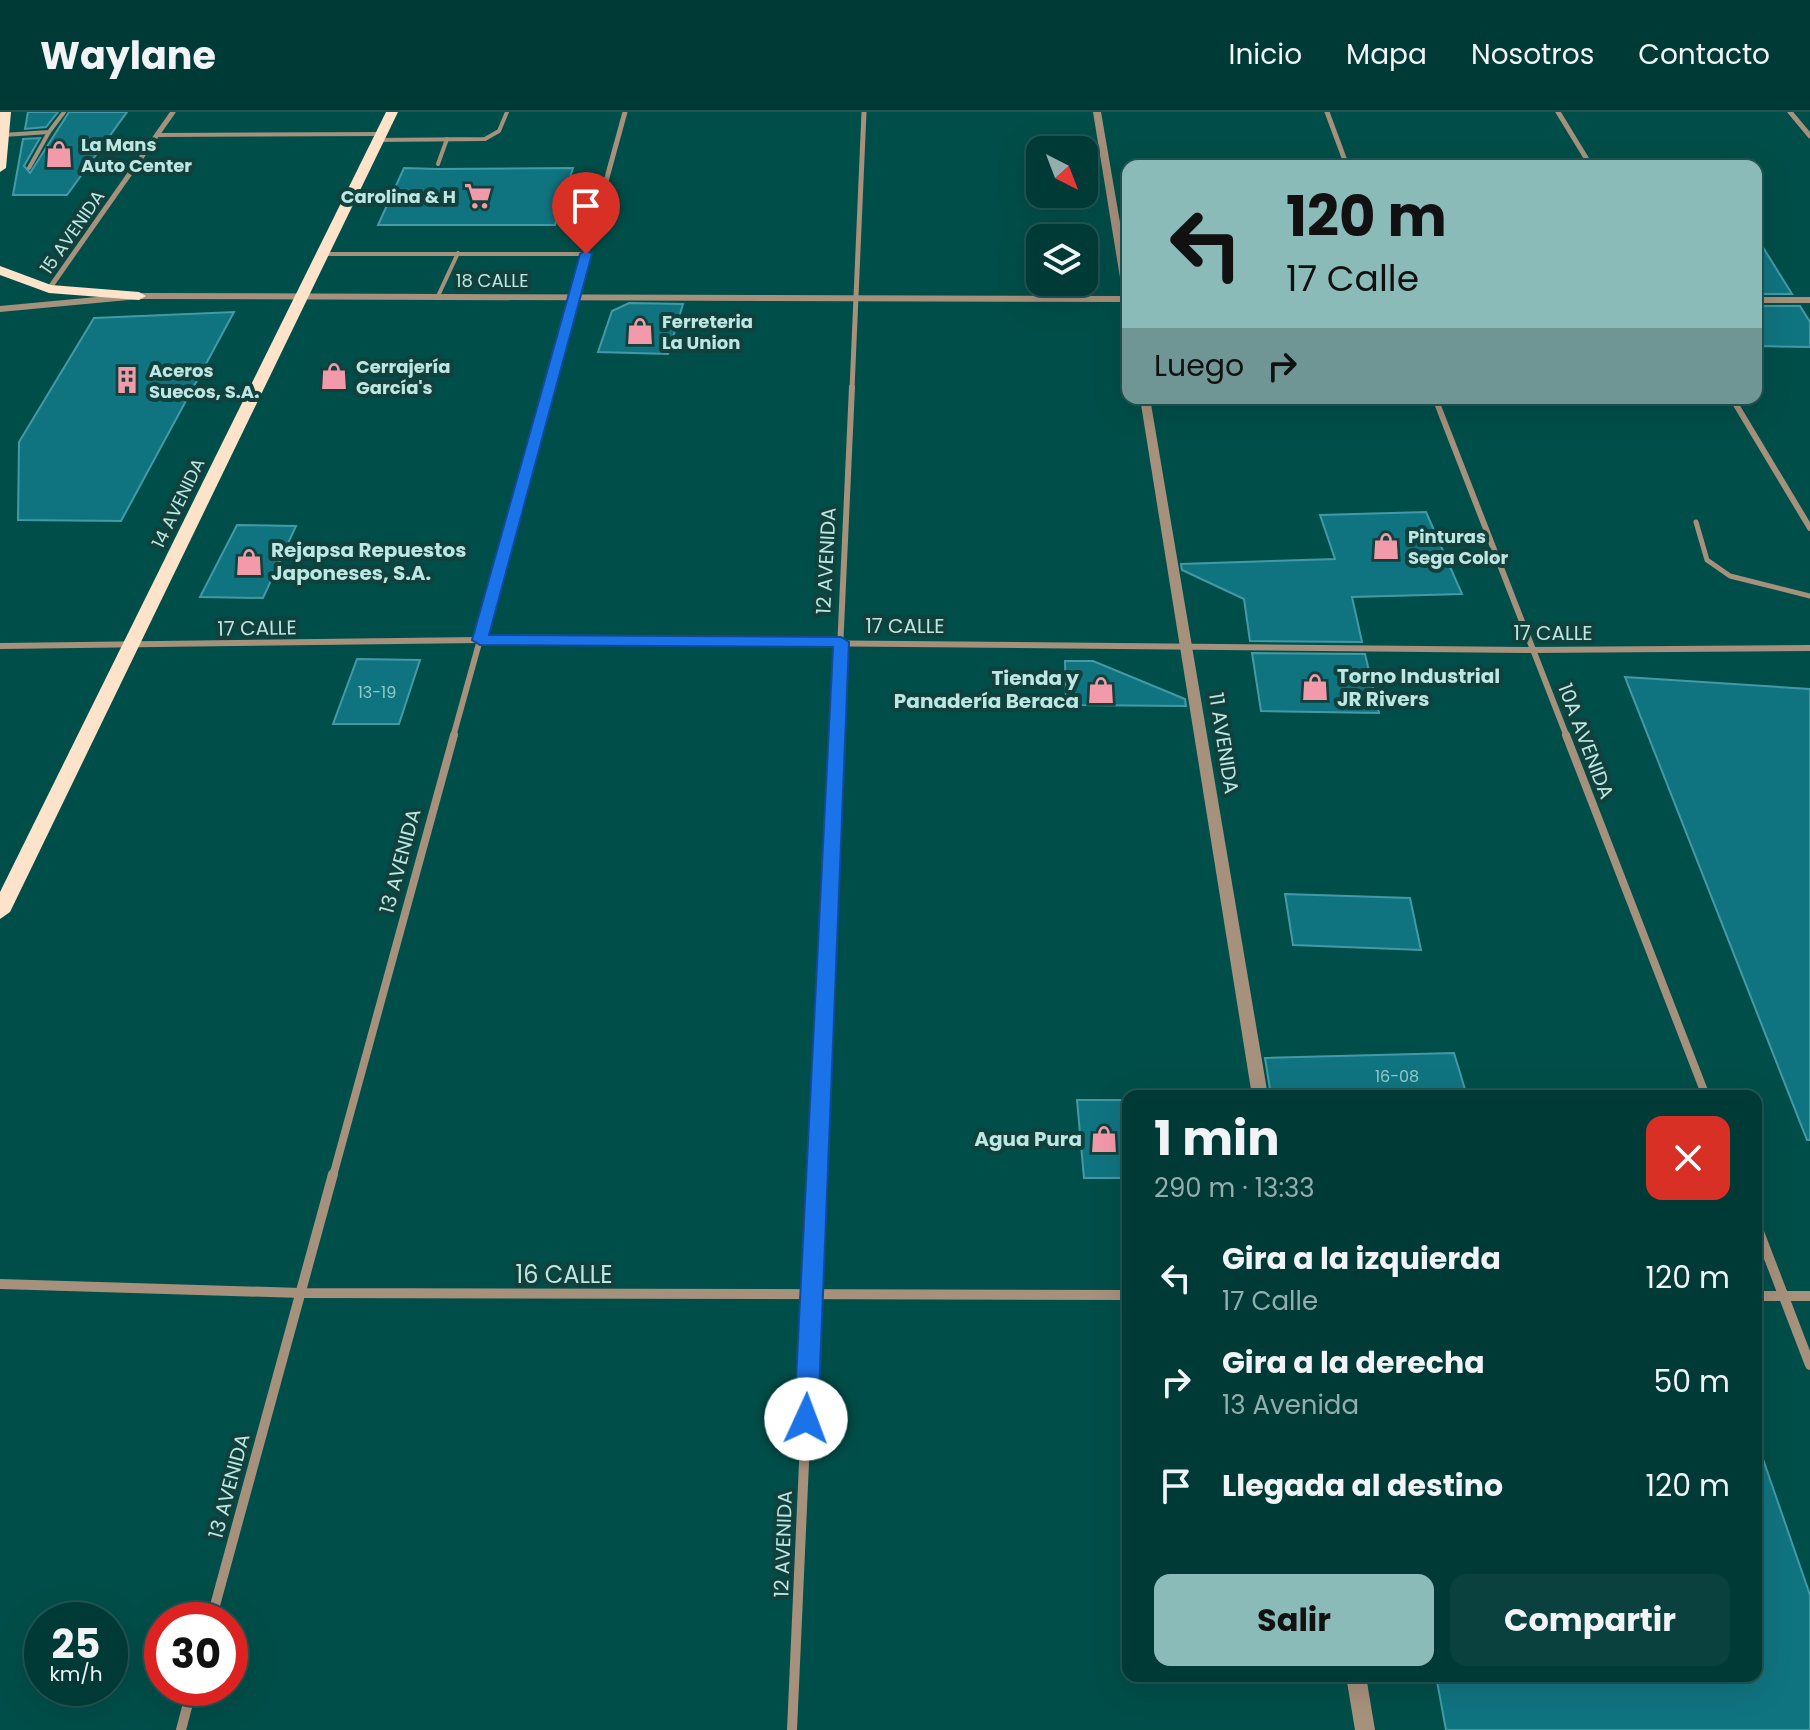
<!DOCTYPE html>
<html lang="es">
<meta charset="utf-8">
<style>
:root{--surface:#003a37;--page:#0a413f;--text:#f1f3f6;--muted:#95adad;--line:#225452;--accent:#8bbbb9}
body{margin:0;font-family:Poppins,sans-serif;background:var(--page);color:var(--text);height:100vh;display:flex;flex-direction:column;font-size:30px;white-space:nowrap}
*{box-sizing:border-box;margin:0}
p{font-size:26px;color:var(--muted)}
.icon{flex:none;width:44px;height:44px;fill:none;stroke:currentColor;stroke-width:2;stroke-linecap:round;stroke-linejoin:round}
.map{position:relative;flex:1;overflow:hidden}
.panel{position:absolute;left:1122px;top:978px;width:640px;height:592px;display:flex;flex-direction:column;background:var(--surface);border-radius:16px;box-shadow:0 8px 32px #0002,0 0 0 2px var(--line)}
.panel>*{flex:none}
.banner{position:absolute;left:1122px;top:48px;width:640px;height:244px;border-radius:16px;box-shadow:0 8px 32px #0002,0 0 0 2px var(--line);background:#8bbbb9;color:#111;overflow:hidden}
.needle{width:52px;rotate:138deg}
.buttons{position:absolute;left:1026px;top:24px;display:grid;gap:16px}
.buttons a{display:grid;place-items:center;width:72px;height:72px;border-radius:16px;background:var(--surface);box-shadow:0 8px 32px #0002,0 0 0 2px var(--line);font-size:40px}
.speed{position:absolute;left:24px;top:1490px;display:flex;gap:16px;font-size:40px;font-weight:700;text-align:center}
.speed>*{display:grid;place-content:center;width:104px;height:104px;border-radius:50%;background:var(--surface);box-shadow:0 8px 32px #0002,0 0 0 2px var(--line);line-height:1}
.speed small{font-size:20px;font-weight:400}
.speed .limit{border:12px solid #d22;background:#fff;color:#111}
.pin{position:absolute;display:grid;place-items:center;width:68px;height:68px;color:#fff;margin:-82px -34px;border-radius:50% 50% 50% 0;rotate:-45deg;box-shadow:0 0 8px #0007}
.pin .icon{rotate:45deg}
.me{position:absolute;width:88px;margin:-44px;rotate:2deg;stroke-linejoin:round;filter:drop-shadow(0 0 6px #0008)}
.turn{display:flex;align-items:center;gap:28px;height:168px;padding:0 32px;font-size:36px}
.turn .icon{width:104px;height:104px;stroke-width:2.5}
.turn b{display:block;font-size:56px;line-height:68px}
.then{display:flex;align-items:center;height:76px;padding:0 32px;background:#0003;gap:16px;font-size:30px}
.round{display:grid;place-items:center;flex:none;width:84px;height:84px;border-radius:16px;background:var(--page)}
.overview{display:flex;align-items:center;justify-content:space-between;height:136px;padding:0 32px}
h1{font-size:48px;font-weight:700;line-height:60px}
.button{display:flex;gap:16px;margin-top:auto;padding:16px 32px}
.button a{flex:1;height:92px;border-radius:16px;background:var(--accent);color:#111;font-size:32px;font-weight:700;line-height:92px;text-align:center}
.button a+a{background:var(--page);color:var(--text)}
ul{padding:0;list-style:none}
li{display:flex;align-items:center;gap:24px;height:104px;padding:0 32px}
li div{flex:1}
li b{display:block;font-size:30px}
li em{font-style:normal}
header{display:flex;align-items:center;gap:48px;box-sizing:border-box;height:112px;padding:0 40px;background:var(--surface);border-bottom:2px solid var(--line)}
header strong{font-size:38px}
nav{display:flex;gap:44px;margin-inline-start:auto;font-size:28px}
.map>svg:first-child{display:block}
.building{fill:#107480;stroke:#439aa6;stroke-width:2}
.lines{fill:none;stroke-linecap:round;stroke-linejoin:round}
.service-far1{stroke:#a6917c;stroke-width:4}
.service{stroke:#a6917c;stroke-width:5}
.minor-far3{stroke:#a6917c;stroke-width:5}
.minor-far2{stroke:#a6917c;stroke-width:6}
.minor-far1{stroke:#a6917c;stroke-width:8}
.minor{stroke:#a6917c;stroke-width:10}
.tertiary{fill:#a6917c;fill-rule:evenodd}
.primary{fill:#fce3c9;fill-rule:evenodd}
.route{fill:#1a73e8;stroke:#114b97;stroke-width:2}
.labels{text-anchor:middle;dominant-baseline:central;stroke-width:8;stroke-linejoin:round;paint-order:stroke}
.number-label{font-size:16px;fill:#92caca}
.far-poi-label{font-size:18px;font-weight:bold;fill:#bee6e2;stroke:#11403d;text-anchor:start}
.far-street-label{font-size:18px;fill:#bee6e2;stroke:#11403d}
.poi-label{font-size:20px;font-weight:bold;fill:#bee6e2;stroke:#11403d;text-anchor:start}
.street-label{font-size:20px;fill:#bee6e2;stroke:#11403d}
.near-street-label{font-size:24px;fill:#bee6e2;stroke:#11403d}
</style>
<header>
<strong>Waylane</strong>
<nav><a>Inicio</a><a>Mapa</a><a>Nosotros</a><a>Contacto</a></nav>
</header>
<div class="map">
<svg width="1810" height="1618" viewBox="0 0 1810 1618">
<rect width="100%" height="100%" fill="#004e49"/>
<g class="building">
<path d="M28,0H58L46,15L25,17Z"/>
<path d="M69,0H127L67,83H13L23,27L40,26L24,54L30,61Z"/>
<path d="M404,56L438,57L573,56L555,113H378Z"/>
<path d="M1756,124L1792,182H1756Z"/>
<path d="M629,191L683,192L668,242L598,240L612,199Z"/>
<path d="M1756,194H1800L1810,210V235L1756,234Z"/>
<path d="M234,200L121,409L18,408L19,330L94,206Z"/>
<path d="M1426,400L1462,482L1352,485L1362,530L1250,529L1244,487L1182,458L1181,452L1335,447L1320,403Z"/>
<path d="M237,413L296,414L263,486L200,485Z"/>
<path d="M1252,541L1365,542L1379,601L1261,599Z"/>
<path d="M357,547L420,548L399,612H333Z"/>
<path d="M1065,549H1093L1185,587L1186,594L1066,593Z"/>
<path d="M1625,565L1810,577V1028H1807Z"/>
<path d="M1285,782L1410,786L1421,838L1293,833Z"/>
<path d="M1454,941L1467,984H1271L1265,946Z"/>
<path d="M1077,988H1128V1066H1084Z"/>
<path d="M1763,1347L1810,1483V1618H1446L1436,1564H1756V1348Z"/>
</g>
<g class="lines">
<g class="service-far1">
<path d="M3,23L49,20L64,0"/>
<path d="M157,23L381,22"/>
<path d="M378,28L485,27L499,19L507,0"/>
<path d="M438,52L447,27"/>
<path d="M29,56L49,20"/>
<path d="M323,142H586"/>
<path d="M438,184L458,141"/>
</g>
<path class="service" d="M1696,410L1707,448L1730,464L1810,484"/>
<g class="minor-far3">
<path d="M1327,0L1347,54"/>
<path d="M1558,0L1591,54"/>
<path d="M1790,0L1810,24"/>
<path d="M49,177L173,0"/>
<path d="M549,277L625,0"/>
<path d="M852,277L864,0"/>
</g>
<g class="minor-far2">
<path d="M1435,286L1567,625"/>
<path d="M1732,286L1810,416"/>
<path d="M0,534L480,528L1531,538L1810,536"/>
<path d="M453,625L550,275"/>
<path d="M836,625L852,275"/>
</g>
<g class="minor-far1">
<path d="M1566,623L1706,984"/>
<path d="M333,1064L454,623"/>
<path d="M817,1064L836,623"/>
</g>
<g class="minor">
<path d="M1756,1112L1810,1253"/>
<path d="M0,1172L301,1181L1128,1183"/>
<path d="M1756,1184H1810"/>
<path d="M211,1508L333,1062"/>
<path d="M181,1618L192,1576"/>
<path d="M792,1618L817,1062"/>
</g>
<g class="tertiary">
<path d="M1093,0H1101L1128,157V190L139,187L0,200V194L139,181L1123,184Z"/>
<rect x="1756" y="185" width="54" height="6"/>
<path d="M1140,286H1150L1268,984H1252Z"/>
<path d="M1346,1564H1366L1375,1618H1355Z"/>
</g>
<g class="primary">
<path d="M0,0H11L6,56L0,60Z"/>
<path d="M386,0H398L10,800L0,807V780Z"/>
<path d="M0,154L51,173L139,180L146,184L139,188L49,181L0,163Z"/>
</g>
</g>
<path class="route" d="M586,138L592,142L489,523L841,525L849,530L818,1307L814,1315L806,1318L798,1315L794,1307L833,535L480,533L472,528L580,142Z"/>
<defs>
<g id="shop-bare" transform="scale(2.16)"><path d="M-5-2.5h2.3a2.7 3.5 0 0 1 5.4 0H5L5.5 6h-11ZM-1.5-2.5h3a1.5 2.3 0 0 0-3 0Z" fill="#f39aaa" stroke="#11403d" stroke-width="2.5" paint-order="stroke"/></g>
<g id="supermarket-bare" transform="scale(2.16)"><path d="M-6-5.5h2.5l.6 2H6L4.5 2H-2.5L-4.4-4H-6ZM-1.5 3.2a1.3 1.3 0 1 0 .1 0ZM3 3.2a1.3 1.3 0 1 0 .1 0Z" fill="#f39aaa" stroke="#11403d" stroke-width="2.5" paint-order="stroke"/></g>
<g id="building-bare" transform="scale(2.16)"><path d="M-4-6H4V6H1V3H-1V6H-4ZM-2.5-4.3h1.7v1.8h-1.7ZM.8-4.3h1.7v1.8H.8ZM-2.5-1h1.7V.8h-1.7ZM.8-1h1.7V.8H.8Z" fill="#f39aaa" stroke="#11403d" stroke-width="2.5" paint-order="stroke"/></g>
</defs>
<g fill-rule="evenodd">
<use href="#shop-bare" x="59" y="42"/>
<use href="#supermarket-bare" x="478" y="84"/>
<use href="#shop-bare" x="640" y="219"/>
<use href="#shop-bare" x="334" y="264"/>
<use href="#building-bare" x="127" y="268"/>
<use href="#shop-bare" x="1386" y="434"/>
<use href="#shop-bare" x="249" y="450"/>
<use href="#shop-bare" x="1315" y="575"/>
<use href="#shop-bare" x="1101" y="578"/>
<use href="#shop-bare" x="1104" y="1027"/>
</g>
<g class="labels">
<g class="number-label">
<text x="377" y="580">13-19</text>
<text x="1397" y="964">16-08</text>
</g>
<g class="far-poi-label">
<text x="81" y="32">La Mans<tspan x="81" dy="21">Auto Center</tspan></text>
<text x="456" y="84" text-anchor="end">Carolina &amp; H</text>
<text x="662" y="209">Ferreteria<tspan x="662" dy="21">La Union</tspan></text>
<text x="356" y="254">Cerrajería<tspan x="356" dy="21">García's</tspan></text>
<text x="149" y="258">Aceros<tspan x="149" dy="21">Suecos, S.A.</tspan></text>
<text x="1408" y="424">Pinturas<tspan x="1408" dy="21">Sega Color</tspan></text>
</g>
<g class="far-street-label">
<text transform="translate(72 120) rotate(-55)">15 AVENIDA</text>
<text x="492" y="168">18 CALLE</text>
<text transform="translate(178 391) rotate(-64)">14 AVENIDA</text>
</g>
<g class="poi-label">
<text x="271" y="438">Rejapsa Repuestos<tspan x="271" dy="23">Japoneses, S.A.</tspan></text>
<text x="1337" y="564">Torno Industrial<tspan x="1337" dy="23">JR Rivers</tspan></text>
<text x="1079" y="566" text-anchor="end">Tienda y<tspan x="1079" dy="23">Panadería Beraca</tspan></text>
<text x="1082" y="1027" text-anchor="end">Agua Pura</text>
</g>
<g class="street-label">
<text transform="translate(826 449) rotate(-87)">12 AVENIDA</text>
<text x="905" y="514">17 CALLE</text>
<text transform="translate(257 516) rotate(-1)">17 CALLE</text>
<text x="1553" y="521">17 CALLE</text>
<text transform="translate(1586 629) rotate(69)">10A AVENIDA</text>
<text transform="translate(1224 631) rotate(81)">11 AVENIDA</text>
<text transform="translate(400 749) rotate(-75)">13 AVENIDA</text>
<text transform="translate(229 1374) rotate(-75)">13 AVENIDA</text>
<text transform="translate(783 1432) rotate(-88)">12 AVENIDA</text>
</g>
<g class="near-street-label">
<text x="564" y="1162">16 CALLE</text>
</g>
</g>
</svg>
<div class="buttons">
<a><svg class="needle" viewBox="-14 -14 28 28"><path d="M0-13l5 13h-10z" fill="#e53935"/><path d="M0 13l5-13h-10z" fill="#95adad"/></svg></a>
<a><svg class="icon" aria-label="layers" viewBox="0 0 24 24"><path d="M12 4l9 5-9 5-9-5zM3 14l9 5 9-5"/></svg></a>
</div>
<div class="speed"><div>25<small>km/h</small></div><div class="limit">30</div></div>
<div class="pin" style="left:586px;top:142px;background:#d93025"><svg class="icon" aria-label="arrive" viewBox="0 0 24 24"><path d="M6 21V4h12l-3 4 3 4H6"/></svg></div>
<svg class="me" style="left:806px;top:1307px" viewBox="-20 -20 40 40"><circle r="19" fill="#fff"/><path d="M0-13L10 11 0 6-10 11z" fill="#1a73e8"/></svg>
<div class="banner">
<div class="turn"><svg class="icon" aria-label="left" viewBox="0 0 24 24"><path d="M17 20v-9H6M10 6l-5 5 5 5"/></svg><div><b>120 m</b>17 Calle</div></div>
<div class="then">Luego<svg class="icon" aria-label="right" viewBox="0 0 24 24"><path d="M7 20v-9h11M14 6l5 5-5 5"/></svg></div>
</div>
<section class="panel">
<div class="overview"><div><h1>1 min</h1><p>290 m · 13:33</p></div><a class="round" style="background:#d93025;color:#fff"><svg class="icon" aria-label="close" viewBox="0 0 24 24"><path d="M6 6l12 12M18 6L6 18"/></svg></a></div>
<ul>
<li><svg class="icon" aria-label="left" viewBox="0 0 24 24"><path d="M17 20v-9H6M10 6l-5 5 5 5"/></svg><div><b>Gira a la izquierda</b><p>17 Calle</p></div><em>120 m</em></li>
<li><svg class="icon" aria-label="right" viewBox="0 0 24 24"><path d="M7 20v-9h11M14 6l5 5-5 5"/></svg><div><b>Gira a la derecha</b><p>13 Avenida</p></div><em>50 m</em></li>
<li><svg class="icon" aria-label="arrive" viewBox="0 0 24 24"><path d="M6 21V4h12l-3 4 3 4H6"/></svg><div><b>Llegada al destino</b></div><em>120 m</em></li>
</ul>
<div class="button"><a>Salir</a><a>Compartir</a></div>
</section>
</div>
